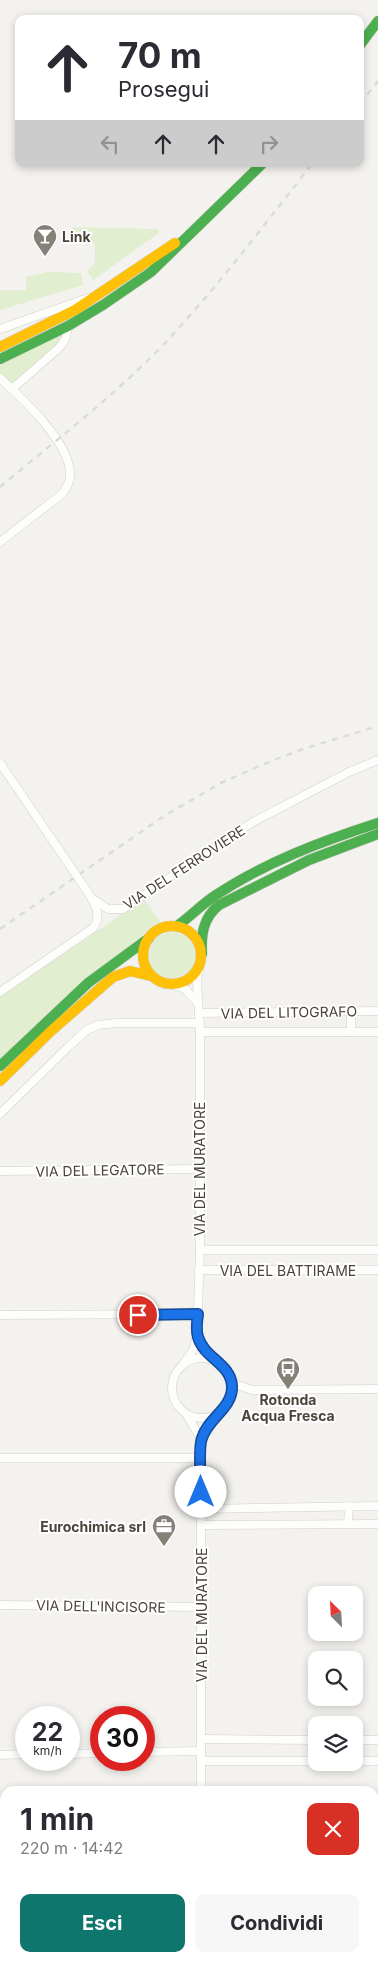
<!DOCTYPE html>
<html lang="it">
<meta charset="utf-8">
<style>
:root{--surface:#fff;--page:#f7f7f7;--text:#2b2b33;--muted:#7c7c81;--accent:#0f766e}
body{margin:0;font-family:Inter,sans-serif;background:var(--page);color:var(--text);height:100vh;display:flex;flex-direction:column;font-size:19px;white-space:nowrap}
*{box-sizing:border-box;margin:0}
p{font-size:16px;color:var(--muted)}
.icon{flex:none;width:28px;height:28px;fill:none;stroke:currentColor;stroke-width:2;stroke-linecap:round;stroke-linejoin:round}
.map{position:relative;flex:1;overflow:hidden}
.side{position:absolute;left:0px;top:1786px;width:379px;height:176px;display:flex;flex-direction:column;background:var(--surface);border-radius:15px 15px 0 0;box-shadow:0 2px 8px #0003}
.side>*{flex:none}
.guide{position:absolute;left:15px;top:15px;width:349px;height:152px;border-radius:10px;box-shadow:0 2px 8px #0003;background:#fff;color:var(--text);overflow:hidden}
.needle{width:32px;rotate:336deg}
.fabs{position:absolute;left:308px;top:1586px;display:grid;gap:10px}
.fabs a{display:grid;place-items:center;width:55px;height:55px;border-radius:10px;background:var(--surface);box-shadow:0 2px 8px #0003;font-size:25px}
.speed{position:absolute;left:15px;top:1706px;display:flex;gap:10px;font-size:25px;font-weight:700;text-align:center}
.speed>*{display:grid;place-content:center;width:65px;height:65px;border-radius:50%;background:var(--surface);box-shadow:0 2px 8px #0003;line-height:1}
.speed small{font-size:12px;font-weight:400}
.speed .limit{border:8px solid #d22;background:#fff;color:#111}
.pin{position:absolute;display:grid;place-items:center;width:42px;height:42px;color:#fff;margin:-21px;border:2px solid #fff;border-radius:50%;box-shadow:0 1px 5px #0007}
.me{position:absolute;width:55px;margin:-28px;rotate:0deg;stroke-linejoin:round;filter:drop-shadow(0 0 4px #0008)}
.turn{display:flex;align-items:center;gap:18px;height:105px;padding:0 20px;font-size:22px}
.turn .icon{width:65px;height:65px;stroke-width:2.5}
.turn b{display:block;font-size:35px;line-height:42px}
.lanes{display:flex;align-items:center;height:48px;padding:0 20px;background:#0003;justify-content:center;gap:25px;direction:ltr}
.lanes .off{opacity:.35}
.round{display:grid;place-items:center;flex:none;width:52px;height:52px;border-radius:10px;background:var(--page)}
.headline{display:flex;align-items:center;justify-content:space-between;height:85px;padding:0 20px}
h1{font-size:30px;font-weight:700;line-height:38px}
.action{display:flex;gap:10px;margin-top:auto;padding:10px 20px}
.action a{flex:1;height:58px;border-radius:10px;background:var(--accent);color:#fff;font-size:20px;font-weight:700;line-height:58px;text-align:center}
.action a+a{background:var(--page);color:var(--text)}
.map>svg:first-child{display:block}
.grass{fill:#e1eecf}
.park{fill:url(#park-tufts)}
.lines{fill:none;stroke-linecap:round;stroke-linejoin:round}
.street-casing{stroke:#d2d0cb;stroke-width:9}
.fast-casing{stroke:#d3cfc5;stroke-width:11}
.slow-casing{stroke:#d3cfc5;stroke-width:11}
.street{stroke:#fdfdfc;stroke-width:8}
.fast{stroke:#4caf50;stroke-width:10}
.slow{stroke:#ffc107;stroke-width:10}
.rail{stroke:#dbdbda;stroke-width:2.5;stroke-dasharray:6 6;stroke-linecap:butt}
.street-bridge-casing{stroke:#d2d0cb;stroke-width:9;stroke-linecap:butt}
.street-bridge{stroke:#fdfdfc;stroke-width:8}
.route-casing{stroke:#114b97;stroke-width:12}
.route{stroke:#1a73e8;stroke-width:9}
.labels{text-anchor:middle;dominant-baseline:central;stroke-width:4;stroke-linejoin:round;paint-order:stroke}
.poi-label{font-size:14px;font-weight:bold;fill:#4b4439;stroke:#fff;text-anchor:start}
.street-label{font-size:14px;fill:#4b4439;stroke:#fff}
</style>
<div class="map">
<svg width="378" height="1962" viewBox="0 0 378 1962">
<defs>
<pattern id="park-tufts" width="24" height="20" patternUnits="userSpaceOnUse" patternTransform="scale(1.25)"><rect width="24" height="20" fill="#e1eecf"/><path d="M3 7l-1-3M5 7V3M7 7l1-3M15 17l-1-3M17 17v-4M19 17l1-3" fill="none" stroke="#c3cdb2"/></pattern>
</defs>
<rect width="100%" height="100%" fill="#f4f2ee"/>
<g class="grass">
<path d="M72,227L158,229L159,233L93,280L87,271L95,263V244L87,237L73,236Z"/>
<path d="M48,272L81,273L83,285L0,310V290H26V277Z"/>
<path d="M62,334L63,337L55,347L15,381L10,383L0,373V363Z"/>
<path d="M144,899L160,921L151,927L141,936L70,993L0,1059V997Z"/>
<circle cx="172" cy="955" r="23"/>
<path d="M0,1895H5V1930L0,1931Z"/>
</g>
<rect class="park" x="374" y="1871" width="4" height="69"/>
<g class="lines">
<g class="street-casing">
<g id="street">
<path d="M0,329L88,298"/>
<path d="M0,378C22,398 72,444 70,476C70,483 66,488 62,494L0,542"/>
<path d="M12,389L60,347L66,338L68,326"/>
<path d="M93,899L108,909H123L253,822L349,772L378,760"/>
<path d="M174,985L185,989L198,1003"/>
<path d="M0,992L93,928C103,916 94,902 87,891"/>
<path d="M351,1011V1032"/>
<path d="M199,1013L378,1011"/>
<path d="M200,1032H378"/>
<path d="M0,1114L68,1047L87,1030L98,1025L116,1023H200"/>
<path d="M0,1171L199,1169"/>
<path d="M200,1250H378"/>
<path d="M199,1270H378"/>
<path d="M0,1315L198,1314"/>
<path d="M197,1336L203,1349L213,1359"/>
<circle cx="202" cy="1388" r="30"/>
<path d="M184,1363L193,1350L197,1336L200,1250V1032L197,981L199,969"/>
<path d="M232,1383L252,1390L378,1389"/>
<path d="M187,1415L201,1439V1791"/>
<path d="M201,1439L216,1416"/>
<path d="M0,1458H201"/>
<path d="M201,1509L378,1506"/>
<path d="M348,1524L349,1506"/>
<path d="M201,1525L378,1524"/>
<path d="M0,1605L201,1607"/>
<path d="M201,1739L316,1740"/>
<path d="M354,1740H378"/>
<path d="M144,1752L201,1751"/>
<path d="M69,1754L101,1753"/>
<path d="M0,1755L26,1754"/>
<path d="M201,1761H316"/>
<path d="M354,1761H378"/>
<path d="M0,1888H5"/>
<path d="M374,1943H378"/>
<path d="M334,1958L336,1962"/>
<path d="M200,1962V1958"/>
</g>
</g>
<g class="fast-casing">
<g id="fast">
<path d="M360,45L378,21"/>
<path d="M0,359L68,326L103,305L151,272L262,164"/>
<path d="M177,926C191,916 202,904 216,895C266,862 322,841 378,823"/>
<path d="M202,954C201,934 203,918 219,905L309,860L378,834"/>
<path d="M0,1066L88,983L149,938"/>
</g>
</g>
<g class="slow-casing">
<g id="slow">
<path d="M0,347L75,310L175,243"/>
<circle cx="172" cy="955" r="29"/>
<path d="M0,1081L51,1031L113,977L130,971L151,976"/>
</g>
</g>
<use href="#street" class="street"/>
<use href="#fast" class="fast"/>
<use href="#slow" class="slow"/>
<g class="rail">
<path d="M360,104L378,81"/>
<path d="M0,487C55,441 113,397 163,345C217,288 264,225 312,164"/>
<path d="M0,929L164,816L221,783L264,764L303,749L378,726"/>
</g>
<g class="street-bridge-casing">
<path id="street-bridge" d="M0,763L87,891"/>
</g>
<use href="#street-bridge" class="street-bridge"/>
</g>
<g class="lines">
<g class="route-casing">
<path id="route" d="M138,1315L198,1314C197,1321 196,1331 198,1337C204,1358 231,1364 232,1386C233,1408 208,1418 202,1438C198,1448 201,1480 201,1492"/>
</g>
<use href="#route" class="route"/>
</g>
<defs>
<g id="bar-pin" transform="scale(1.25)"><path d="M0 17L-7.5 6A9.5 9.5 0 1 1 7.5 6Z" fill="#868178" stroke="#fff"/><path d="M-6-5H6L.8 .8V4.5H3.5V6h-7V4.5H-.8V.8Z" fill="#fff"/></g>
<g id="bus-pin" transform="scale(1.25)"><path d="M0 17L-7.5 6A9.5 9.5 0 1 1 7.5 6Z" fill="#868178" stroke="#fff"/><path d="M-5-6H5V4H4V6H2V4H-2V6H-4V4H-5ZM-3.5-4V0h7V-4ZM-3.5 1.2v1.5H-2V1.2ZM2 1.2v1.5H3.5V1.2Z" fill="#fff"/></g>
<g id="office-pin" transform="scale(1.25)"><path d="M0 17L-7.5 6A9.5 9.5 0 1 1 7.5 6Z" fill="#868178" stroke="#fff"/><path d="M-6-3h4V-5.5h4V-3h4V5H-6ZM-1-4.5V-3h2v-1.5ZM-6 0V1H6V0Z" fill="#fff"/></g>
</defs>
<g fill-rule="evenodd">
<use href="#bar-pin" x="45" y="236"/>
<use href="#bus-pin" x="288" y="1369"/>
<use href="#office-pin" x="164" y="1526"/>
</g>
<g class="labels">
<g class="poi-label">
<text x="62" y="236">Link</text>
<text x="288" y="1399" text-anchor="middle">Rotonda<tspan x="288" dy="16">Acqua Fresca</tspan></text>
<text x="146" y="1526" text-anchor="end">Eurochimica srl</text>
</g>
<g class="street-label">
<text transform="translate(184 867) rotate(-33)">VIA DEL FERROVIERE</text>
<text transform="translate(289 1012) rotate(-1)">VIA DEL LITOGRAFO</text>
<text transform="translate(199 1169) rotate(-90)">VIA DEL MURATORE</text>
<text transform="translate(100 1170) rotate(-1)">VIA DEL LEGATORE</text>
<text x="288" y="1270">VIA DEL BATTIRAME</text>
<text transform="translate(101 1606) rotate(1)">VIA DELL'INCISORE</text>
<text transform="translate(201 1615) rotate(-90)">VIA DEL MURATORE</text>
</g>
</g>
</svg>
<div class="fabs">
<a><svg class="needle" viewBox="-14 -14 28 28"><path d="M0-13l5 13h-10z" fill="#e53935"/><path d="M0 13l5-13h-10z" fill="#7c7c81"/></svg></a>
<a><svg class="icon" aria-label="search" viewBox="0 0 24 24"><circle cx="10" cy="10" r="6"/><path d="M15 15l6 6"/></svg></a>
<a><svg class="icon" aria-label="layers" viewBox="0 0 24 24"><path d="M12 4l9 5-9 5-9-5zM3 14l9 5 9-5"/></svg></a>
</div>
<div class="speed"><div>22<small>km/h</small></div><div class="limit">30</div></div>
<div class="pin" style="left:138px;top:1315px;background:#d93025"><svg class="icon" aria-label="arrive" viewBox="0 0 24 24"><path d="M6 21V4h12l-3 4 3 4H6"/></svg></div>
<svg class="me" style="left:201px;top:1492px" viewBox="-20 -20 40 40"><circle r="19" fill="#fff"/><path d="M0-13L10 11 0 6-10 11z" fill="#1a73e8"/></svg>
<div class="guide">
<div class="turn"><svg class="icon" aria-label="ahead" viewBox="0 0 24 24"><path d="M12 20V5M6 11l6-6 6 6"/></svg><div><b>70 m</b>Prosegui</div></div>
<div class="lanes"><svg class="icon off" aria-label="left" viewBox="0 0 24 24"><path d="M17 20v-9H6M10 6l-5 5 5 5"/></svg><svg class="icon" aria-label="ahead" viewBox="0 0 24 24"><path d="M12 20V5M6 11l6-6 6 6"/></svg><svg class="icon" aria-label="ahead" viewBox="0 0 24 24"><path d="M12 20V5M6 11l6-6 6 6"/></svg><svg class="icon off" aria-label="right" viewBox="0 0 24 24"><path d="M7 20v-9h11M14 6l5 5-5 5"/></svg></div>
</div>
<section class="side">
<div class="headline"><div><h1>1 min</h1><p>220 m · 14:42</p></div><a class="round" style="background:#d93025;color:#fff"><svg class="icon" aria-label="close" viewBox="0 0 24 24"><path d="M6 6l12 12M18 6L6 18"/></svg></a></div>
<div class="action"><a>Esci</a><a>Condividi</a></div>
</section>
</div>
